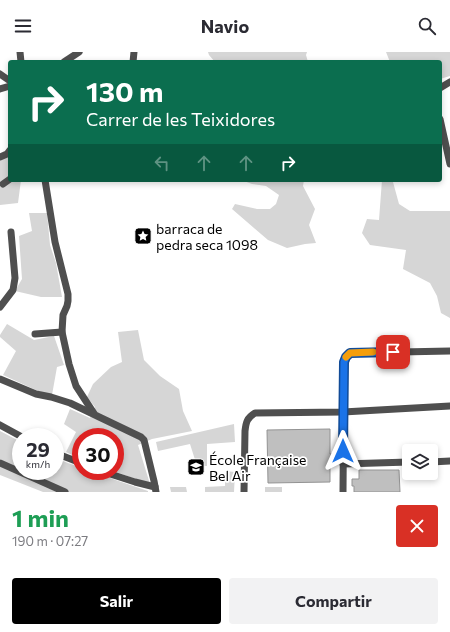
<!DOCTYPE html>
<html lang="es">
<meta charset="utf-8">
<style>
:root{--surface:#fff;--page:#f2f2f3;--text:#2b2b33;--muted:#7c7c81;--accent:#000}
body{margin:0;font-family:Commissioner,sans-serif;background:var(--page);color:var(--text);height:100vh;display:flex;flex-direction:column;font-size:15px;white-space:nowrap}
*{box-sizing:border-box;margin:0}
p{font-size:13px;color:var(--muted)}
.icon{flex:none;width:22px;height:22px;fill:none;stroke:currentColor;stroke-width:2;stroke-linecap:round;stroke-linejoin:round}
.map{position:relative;height:440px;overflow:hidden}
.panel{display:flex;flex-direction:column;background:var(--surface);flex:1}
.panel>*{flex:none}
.hud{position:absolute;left:8px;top:8px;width:434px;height:122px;border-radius:4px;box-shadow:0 2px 6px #0003;background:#0b6e4f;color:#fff;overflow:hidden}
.fabs{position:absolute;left:402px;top:392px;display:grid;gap:8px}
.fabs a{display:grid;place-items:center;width:36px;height:36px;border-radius:4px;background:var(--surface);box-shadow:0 2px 6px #0003;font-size:20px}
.speed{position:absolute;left:12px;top:376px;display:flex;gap:8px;font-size:20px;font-weight:700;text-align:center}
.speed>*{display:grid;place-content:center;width:52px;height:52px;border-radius:50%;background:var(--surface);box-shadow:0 2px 6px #0003;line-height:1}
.speed small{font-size:10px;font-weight:400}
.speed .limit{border:6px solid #d22;background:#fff;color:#111}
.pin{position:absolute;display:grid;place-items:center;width:34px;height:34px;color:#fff;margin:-17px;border-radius:8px;box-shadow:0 2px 6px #0006}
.me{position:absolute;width:44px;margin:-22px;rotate:0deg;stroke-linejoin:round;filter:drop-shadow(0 0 3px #0008)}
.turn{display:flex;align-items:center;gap:14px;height:84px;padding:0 12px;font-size:18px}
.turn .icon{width:52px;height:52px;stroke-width:2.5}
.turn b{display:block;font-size:28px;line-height:34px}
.lanes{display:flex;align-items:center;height:38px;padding:0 12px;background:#0003;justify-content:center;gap:20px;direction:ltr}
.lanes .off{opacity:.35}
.round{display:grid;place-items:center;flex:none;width:42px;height:42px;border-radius:4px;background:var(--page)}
.headline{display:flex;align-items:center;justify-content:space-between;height:68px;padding:0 12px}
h1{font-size:24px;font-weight:700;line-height:30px;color:#1e9e55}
.action{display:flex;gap:8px;margin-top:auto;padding:8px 12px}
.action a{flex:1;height:46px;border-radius:4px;background:var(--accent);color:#fff;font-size:16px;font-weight:700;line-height:46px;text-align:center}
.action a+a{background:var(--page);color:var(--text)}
header{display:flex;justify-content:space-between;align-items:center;height:52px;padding:0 12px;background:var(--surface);font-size:18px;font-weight:700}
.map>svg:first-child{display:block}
.green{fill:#d6d6d6}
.building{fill:#bfbfbf;stroke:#939393}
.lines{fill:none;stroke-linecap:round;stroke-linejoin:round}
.minor{stroke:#4f4f4f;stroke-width:7}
.route-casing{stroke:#114b97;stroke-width:10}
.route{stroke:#1a73e8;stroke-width:7}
.slow{stroke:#f59e0b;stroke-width:7}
.labels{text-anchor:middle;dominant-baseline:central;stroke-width:3.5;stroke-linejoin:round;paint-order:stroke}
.poi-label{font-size:14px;fill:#000;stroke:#fff;text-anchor:start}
</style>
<header><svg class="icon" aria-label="menu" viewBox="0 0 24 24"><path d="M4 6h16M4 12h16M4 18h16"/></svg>Navio<svg class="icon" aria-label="search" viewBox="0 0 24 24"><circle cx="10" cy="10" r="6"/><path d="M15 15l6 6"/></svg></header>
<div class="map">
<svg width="450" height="440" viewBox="0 0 450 440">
<rect width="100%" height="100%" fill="#fff"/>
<g class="green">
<path d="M208,0H307L306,3L308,10H215L209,3Z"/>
<path d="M386,0H450V24L440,27V10H390Z"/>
<path d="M10,101V128H21L18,151L0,153V107Z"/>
<path d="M241,128H304L303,134L315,157L309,173L316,191L305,192L287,196L268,188L232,157L235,152L257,157H270L276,152L279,143L266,134L252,132Z"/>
<path d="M382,128H389L393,130L399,152L410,159H450V266L441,261L437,244L430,231L403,217L406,198L370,193L362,181L367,167L379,168Z"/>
<path d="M29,161H47L50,193L56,211L62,245H41L15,239L22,227L19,184L32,179Z"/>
<path d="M7,272L34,288L54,284L64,313L57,315L52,343L38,339L3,323L16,299L0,285V283Z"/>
<path d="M138,278L144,308L160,324L179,337L183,359L192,379L152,387L138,393L150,432L113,419H115V385H81V407L66,400L76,380L64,372L70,357L90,366L95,355L87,345L93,332L111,315L122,310L118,280Z"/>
<path d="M234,372L235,390L207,392V414H197L190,392L158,399L156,390Z"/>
<path d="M0,379L21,390V419H55V406L81,416V419H89L148,439V440H43L0,423Z"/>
<path d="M225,419L235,420L234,440H205V435L225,434Z"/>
<path d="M170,435H186L187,440H171Z"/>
<rect x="265" y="435" width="17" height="5"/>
</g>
<g class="building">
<path d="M330,377V402H334V408H330V430L268,431L267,378Z"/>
<path d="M359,418H399L400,440H354V434H352V427H359Z"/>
</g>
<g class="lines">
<g class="minor">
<path d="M20,0L21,10"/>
<path d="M64,10L79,0"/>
<path d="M133,10L134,0"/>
<path d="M0,22L10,29"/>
<path d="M440,36L450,30"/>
<path d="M0,37L10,34"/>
<path d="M440,67L450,112"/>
<path d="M0,105L7,102L10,98"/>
<path d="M45,128L55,190L68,242V249L67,254L63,263L62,280L69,312L76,334L95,363L141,385L144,388L154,429L156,440"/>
<path d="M3,132L10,127"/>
<path d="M0,255L13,238L15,226L11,180"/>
<path d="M35,282L62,280"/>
<path d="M0,327L36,342L51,345L70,351L93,362"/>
<path d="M0,373L22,385"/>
<path d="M55,401L81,411"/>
<path d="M431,410L450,409"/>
<path d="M0,411L65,440"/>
<path d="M343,412L409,410"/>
<path d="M101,419L135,430L155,435"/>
<path d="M244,440L245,379C246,370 247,366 255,361L343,360L450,354"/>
<path d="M343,440L344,310L346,305L350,301L450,299"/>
</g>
</g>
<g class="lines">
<g class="route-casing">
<path id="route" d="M343,399L344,310L346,305L350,301L393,300"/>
</g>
<use href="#route" class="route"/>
<path class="slow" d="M346,305L350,301L373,300"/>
</g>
<defs>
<g id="sight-square" transform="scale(0.9)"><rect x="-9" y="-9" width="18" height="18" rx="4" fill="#000" stroke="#fff"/><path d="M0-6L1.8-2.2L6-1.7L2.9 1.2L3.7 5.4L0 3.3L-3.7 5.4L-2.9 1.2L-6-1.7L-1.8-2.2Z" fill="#fff"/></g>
<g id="school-square" transform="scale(0.9)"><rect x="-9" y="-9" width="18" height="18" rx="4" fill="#000" stroke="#fff"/><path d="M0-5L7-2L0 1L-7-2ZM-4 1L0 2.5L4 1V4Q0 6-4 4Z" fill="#fff"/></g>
</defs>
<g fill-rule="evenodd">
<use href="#sight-square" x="143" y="184"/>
<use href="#school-square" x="196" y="415"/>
</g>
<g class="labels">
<g class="poi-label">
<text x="156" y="176">barraca de<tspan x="156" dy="16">pedra seca 1098</tspan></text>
<text x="209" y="407">École Française<tspan x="209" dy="16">Bel Air</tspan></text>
</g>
</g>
</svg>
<div class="fabs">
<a><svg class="icon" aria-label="layers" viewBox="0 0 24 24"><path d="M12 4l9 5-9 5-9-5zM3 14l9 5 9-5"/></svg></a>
</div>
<div class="speed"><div>29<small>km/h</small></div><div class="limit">30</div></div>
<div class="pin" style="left:393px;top:300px;background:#d93025"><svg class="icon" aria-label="arrive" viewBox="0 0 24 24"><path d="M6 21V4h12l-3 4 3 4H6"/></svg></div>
<svg class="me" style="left:343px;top:399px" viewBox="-20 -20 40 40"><path d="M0-17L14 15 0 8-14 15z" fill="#1a73e8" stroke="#fff" stroke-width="4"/></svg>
<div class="hud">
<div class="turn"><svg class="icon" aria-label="right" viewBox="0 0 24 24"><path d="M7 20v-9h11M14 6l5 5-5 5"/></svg><div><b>130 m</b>Carrer de les Teixidores</div></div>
<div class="lanes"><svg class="icon off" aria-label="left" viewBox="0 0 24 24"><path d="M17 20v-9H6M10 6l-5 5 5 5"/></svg><svg class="icon off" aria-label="ahead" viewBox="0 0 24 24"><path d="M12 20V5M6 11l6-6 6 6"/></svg><svg class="icon off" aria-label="ahead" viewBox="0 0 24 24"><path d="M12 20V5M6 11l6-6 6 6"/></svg><svg class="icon" aria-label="right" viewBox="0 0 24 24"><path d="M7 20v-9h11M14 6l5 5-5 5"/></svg></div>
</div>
</div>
<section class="panel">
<div class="headline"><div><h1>1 min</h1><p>190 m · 07:27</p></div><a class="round" style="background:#d93025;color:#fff"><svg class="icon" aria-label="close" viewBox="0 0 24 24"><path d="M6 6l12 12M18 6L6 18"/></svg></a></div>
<div class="action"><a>Salir</a><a>Compartir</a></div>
</section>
